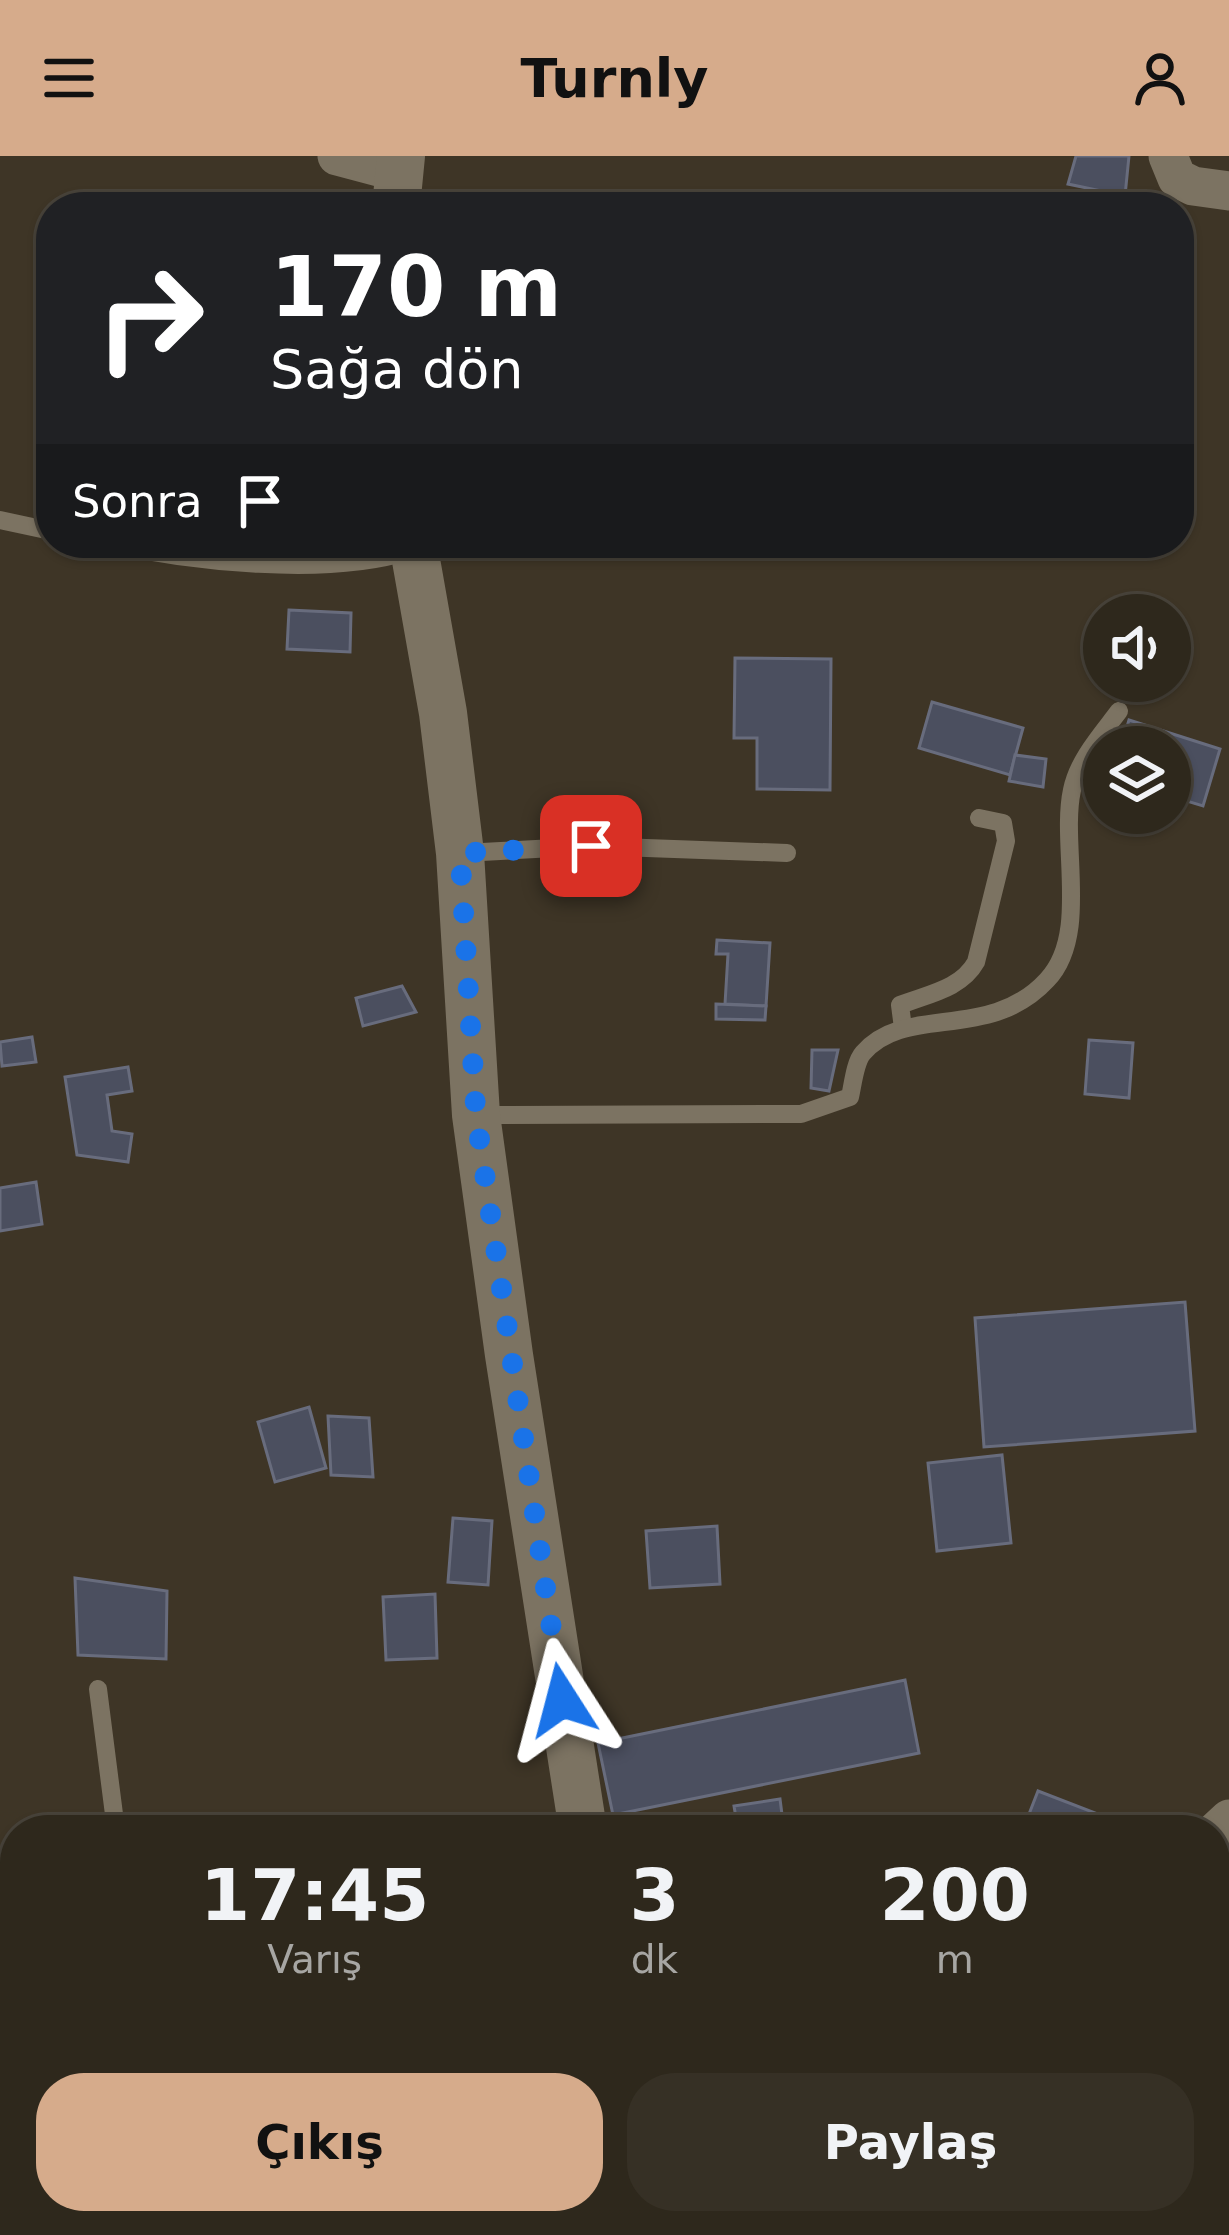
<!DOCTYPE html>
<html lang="tr">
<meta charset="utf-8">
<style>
:root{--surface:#2e281c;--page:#363025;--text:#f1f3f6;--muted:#a7a6a3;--line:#49443b;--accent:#d6ab8b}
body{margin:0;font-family:"DejaVu Sans",sans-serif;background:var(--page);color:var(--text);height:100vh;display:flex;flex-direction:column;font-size:45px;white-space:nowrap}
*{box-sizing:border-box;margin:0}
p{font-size:39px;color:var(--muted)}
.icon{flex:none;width:66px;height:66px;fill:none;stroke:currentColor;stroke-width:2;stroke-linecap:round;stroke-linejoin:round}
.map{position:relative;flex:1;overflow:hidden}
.drawer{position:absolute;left:0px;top:1659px;width:1230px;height:420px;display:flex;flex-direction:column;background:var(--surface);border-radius:48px 48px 0 0;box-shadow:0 3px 9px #0004,0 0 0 3px var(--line)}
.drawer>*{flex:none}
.banner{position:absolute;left:36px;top:36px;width:1158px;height:366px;border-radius:48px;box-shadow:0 3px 9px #0004,0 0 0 3px var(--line);background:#202124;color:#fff;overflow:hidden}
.tools{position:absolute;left:1083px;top:438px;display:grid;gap:24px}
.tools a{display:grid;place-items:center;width:108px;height:108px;border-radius:50%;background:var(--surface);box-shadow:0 3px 9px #0004,0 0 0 3px var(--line);font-size:60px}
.pin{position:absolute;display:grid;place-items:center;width:102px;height:102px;color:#fff;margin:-51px;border-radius:24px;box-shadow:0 6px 18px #0006}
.me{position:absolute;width:132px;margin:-66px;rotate:351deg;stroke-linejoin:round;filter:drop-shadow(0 0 9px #0008)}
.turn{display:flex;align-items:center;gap:42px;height:252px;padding:0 36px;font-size:54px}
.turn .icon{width:156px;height:156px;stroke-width:2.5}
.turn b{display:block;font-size:84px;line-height:102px}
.then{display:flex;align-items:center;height:114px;padding:0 36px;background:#0003;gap:24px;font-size:45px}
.eta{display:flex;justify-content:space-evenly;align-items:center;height:204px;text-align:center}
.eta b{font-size:72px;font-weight:700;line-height:84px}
.cta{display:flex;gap:24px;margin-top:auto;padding:24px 36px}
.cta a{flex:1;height:138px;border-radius:48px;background:var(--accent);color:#111;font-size:48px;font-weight:700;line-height:138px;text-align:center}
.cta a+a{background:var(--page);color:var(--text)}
header{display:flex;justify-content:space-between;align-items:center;height:156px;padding:0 36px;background:var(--accent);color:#111;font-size:54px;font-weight:700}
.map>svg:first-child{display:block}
.building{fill:#4b4f5f;stroke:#686c7d;stroke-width:3}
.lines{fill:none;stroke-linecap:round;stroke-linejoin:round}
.service{stroke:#7c7362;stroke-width:18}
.minor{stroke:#7c7362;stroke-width:39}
.tertiary{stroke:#7c7362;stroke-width:48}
.route{stroke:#1a73e8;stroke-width:21;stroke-dasharray:0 37.8}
</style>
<header><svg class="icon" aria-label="menu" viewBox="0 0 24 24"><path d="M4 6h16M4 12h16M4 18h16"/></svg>Turnly<svg class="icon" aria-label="person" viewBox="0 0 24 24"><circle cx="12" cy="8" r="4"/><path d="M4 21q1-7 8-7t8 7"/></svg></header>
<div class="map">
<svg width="1229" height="2079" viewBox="0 0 1229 2079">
<rect width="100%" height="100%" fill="#3e3526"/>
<g class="building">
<path d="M1076,0H1129L1125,40L1068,28Z"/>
<path d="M289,454L351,457L350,496L287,493Z"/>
<path d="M735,502L831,503L830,634L757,633V582H734Z"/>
<path d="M932,546L1023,572L1010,619L919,592Z"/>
<path d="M1129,564L1220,593L1203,650L1170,640V591H1121Z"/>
<path d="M1015,599L1046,603L1043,631L1009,625Z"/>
<path d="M717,784L770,787L766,850L725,848L728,798H716Z"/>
<path d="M402,830L416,856L363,870L356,842Z"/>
<path d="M716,848L766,850L765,864L716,863Z"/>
<path d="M32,881L36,906L2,910L0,886Z"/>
<path d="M1089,884L1133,887L1129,942L1085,938Z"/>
<path d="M812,894H838L829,935L811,932Z"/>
<path d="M128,911L132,935L107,939L112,975L132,978L128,1006L77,999L65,921Z"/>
<path d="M36,1026L42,1068L0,1075V1032Z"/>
<path d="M1185,1146L1195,1275L984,1291L975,1162Z"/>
<path d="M309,1251L326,1312L275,1326L258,1266Z"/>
<path d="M328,1260L369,1262L373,1321L331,1319Z"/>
<path d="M1002,1299L1011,1387L937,1395L928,1307Z"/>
<path d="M453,1362L492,1365L488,1429L448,1426Z"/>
<path d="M717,1370L720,1428L650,1432L646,1375Z"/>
<path d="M75,1422L167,1435L166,1503L78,1499Z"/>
<path d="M435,1438L437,1502L386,1504L383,1441Z"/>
<path d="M905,1524L919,1597L613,1659L598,1587Z"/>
<path d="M1038,1635L1098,1658L1092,1674L1024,1671Z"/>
<path d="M780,1643L784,1674H738L734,1650Z"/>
<rect x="0" y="1778" width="8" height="38"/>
<path d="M0,1901L14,1903L9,1948L0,1947Z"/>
</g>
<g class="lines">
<g class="service">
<path d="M0,364L51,375"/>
<path d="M106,387C190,406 328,421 409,395"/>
<path d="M463,697L591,690L787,697"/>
<path d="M903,872L900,849C928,838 961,833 976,806L1006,685L1003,667L979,662"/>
<path d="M479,959L801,958L850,941C853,928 855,906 863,897C906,847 989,887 1047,824C1090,779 1060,689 1072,634C1078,604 1101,579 1119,555"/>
<path d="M98,1533L116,1674"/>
</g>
<g class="minor">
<path d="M337,0L401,17"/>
<path d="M1168,0L1177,22L1193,30L1229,35"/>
<path d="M1215,1676L1229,1663"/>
<path d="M0,1867L15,1868"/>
<path d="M0,2054L15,2055"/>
<path d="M156,2064L252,2070"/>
<path d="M959,2079L972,2064"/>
</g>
<g class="tertiary">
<path d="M396,51L401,0"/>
<path d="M413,387L443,557L460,697L476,959L509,1199L583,1674"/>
<path d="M651,2064L654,2079"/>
</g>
</g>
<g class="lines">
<path class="route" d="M562,1544L476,959L460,697L591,690"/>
</g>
</svg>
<div class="tools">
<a><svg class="icon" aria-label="sound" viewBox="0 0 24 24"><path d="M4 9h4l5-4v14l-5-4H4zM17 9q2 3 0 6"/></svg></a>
<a><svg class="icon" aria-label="layers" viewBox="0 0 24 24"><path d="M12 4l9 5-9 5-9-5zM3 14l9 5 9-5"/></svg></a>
</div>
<div class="pin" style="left:591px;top:690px;background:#d93025"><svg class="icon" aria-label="arrive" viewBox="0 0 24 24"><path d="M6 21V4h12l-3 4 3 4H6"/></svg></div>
<svg class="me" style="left:562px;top:1544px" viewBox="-20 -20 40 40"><path d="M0-17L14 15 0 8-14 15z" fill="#1a73e8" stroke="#fff" stroke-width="4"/></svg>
<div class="banner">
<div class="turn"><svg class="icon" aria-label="right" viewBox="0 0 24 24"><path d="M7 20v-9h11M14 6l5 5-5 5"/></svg><div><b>170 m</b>Sağa dön</div></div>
<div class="then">Sonra<svg class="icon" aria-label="arrive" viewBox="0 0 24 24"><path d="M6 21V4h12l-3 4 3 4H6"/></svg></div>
</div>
<section class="drawer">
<div class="eta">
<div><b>17:45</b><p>Varış</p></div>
<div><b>3</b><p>dk</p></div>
<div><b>200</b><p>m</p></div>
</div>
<div class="cta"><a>Çıkış</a><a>Paylaş</a></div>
</section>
</div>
